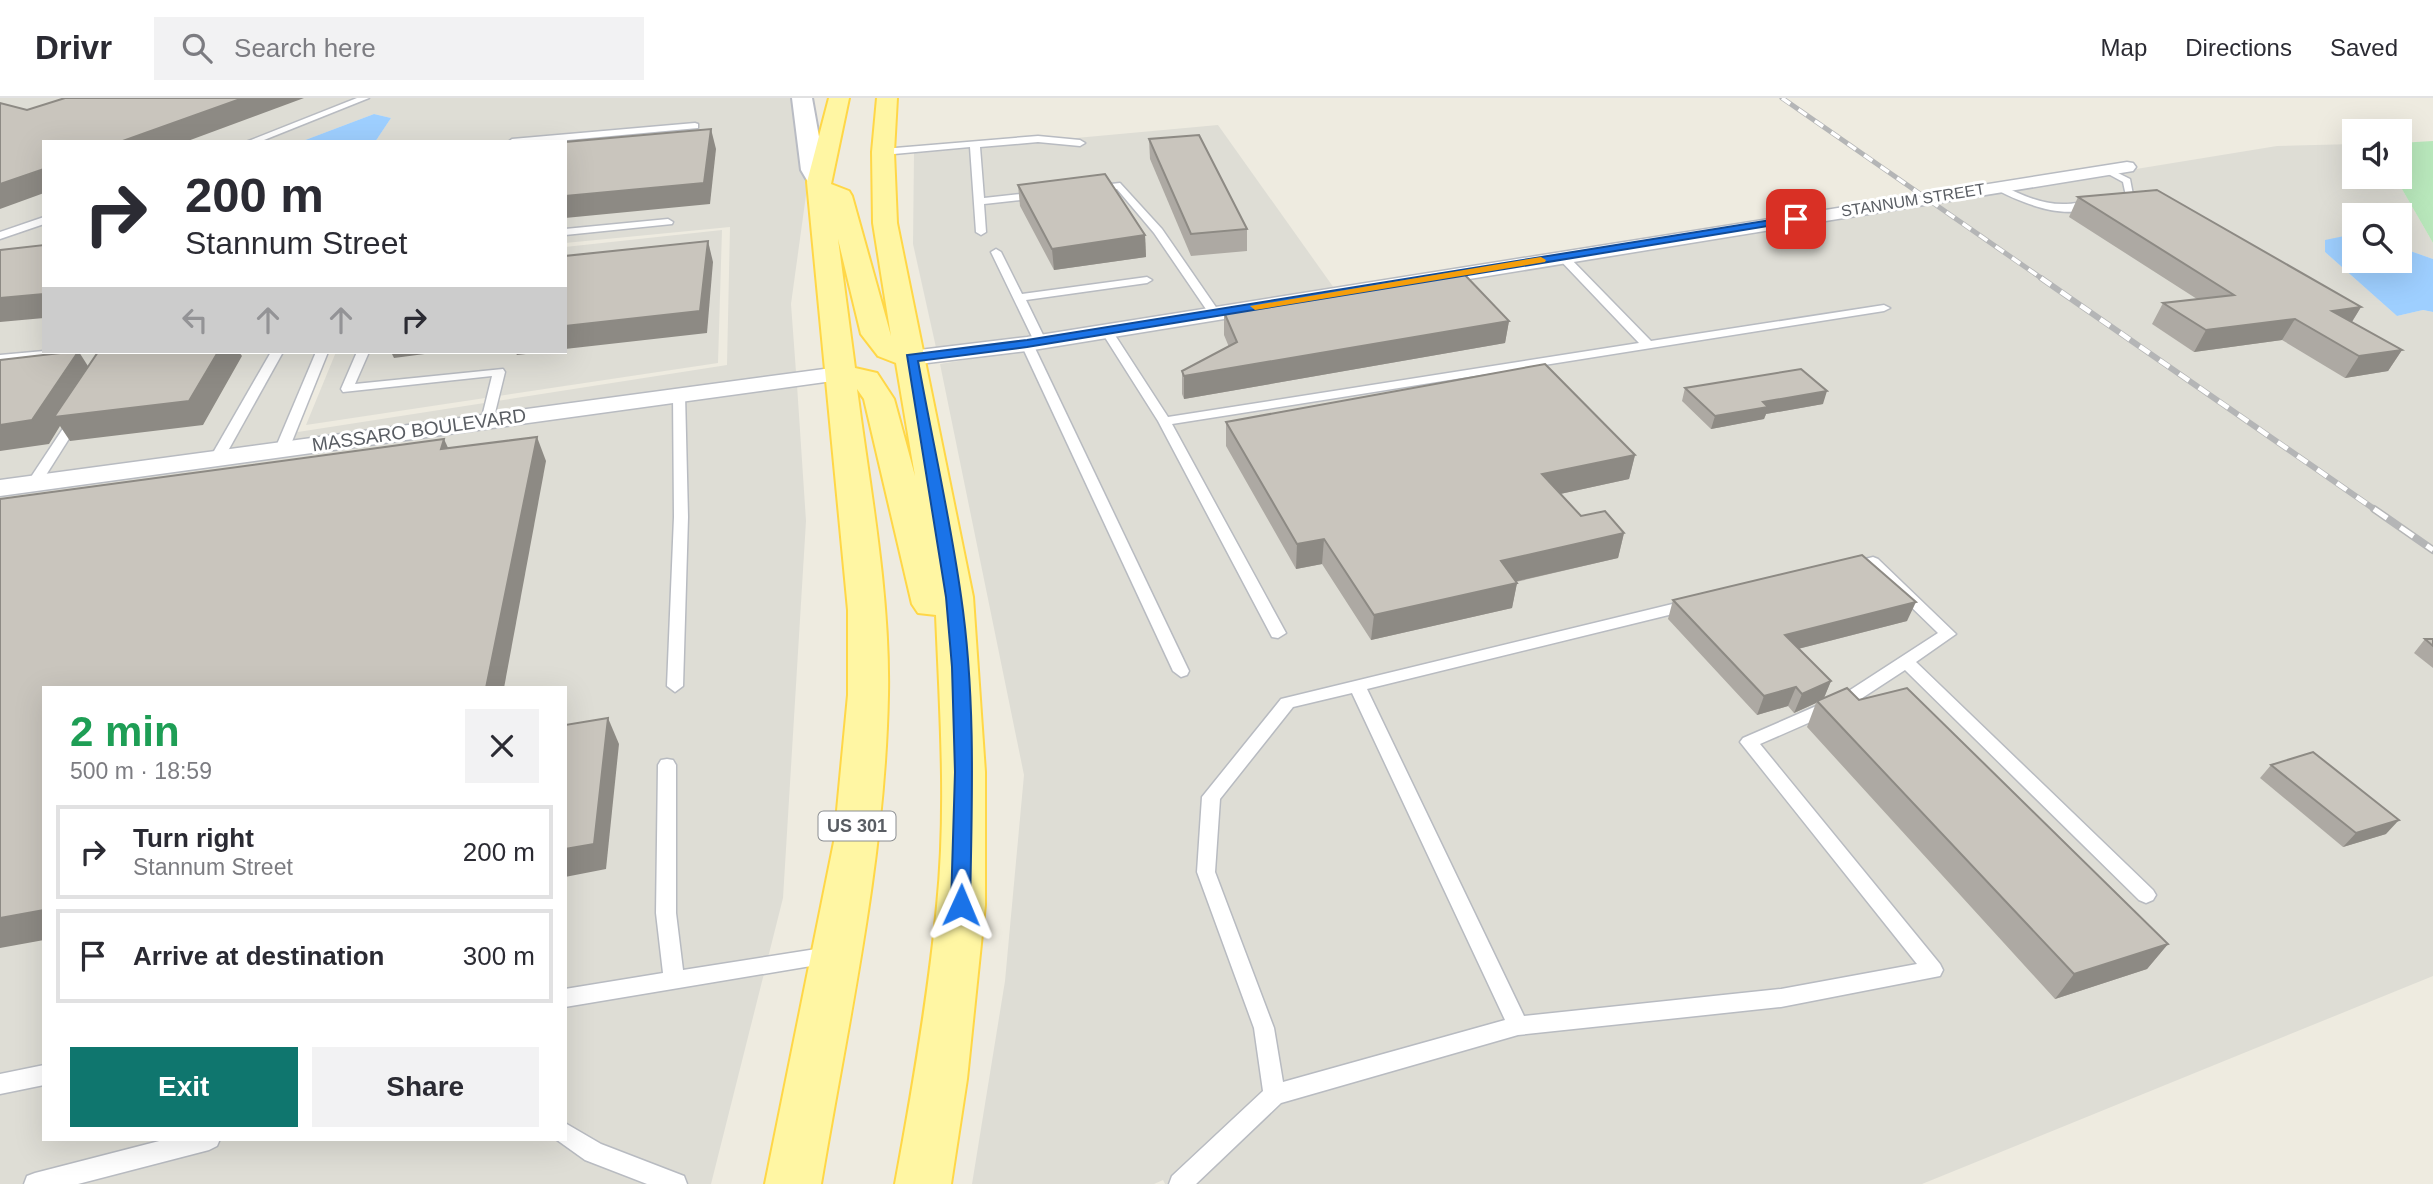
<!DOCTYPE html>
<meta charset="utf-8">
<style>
:root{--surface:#fff;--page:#f2f2f3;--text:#2b2b33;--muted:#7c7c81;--line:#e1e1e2;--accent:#0f766e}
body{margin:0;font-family:Helvetica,sans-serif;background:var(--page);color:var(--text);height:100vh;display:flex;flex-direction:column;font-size:26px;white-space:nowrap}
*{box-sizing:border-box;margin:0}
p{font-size:23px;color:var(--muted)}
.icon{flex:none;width:38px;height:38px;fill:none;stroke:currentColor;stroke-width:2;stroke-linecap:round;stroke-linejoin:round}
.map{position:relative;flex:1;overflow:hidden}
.details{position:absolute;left:42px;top:588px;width:525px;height:455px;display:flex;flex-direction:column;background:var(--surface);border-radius:0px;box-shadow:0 7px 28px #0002}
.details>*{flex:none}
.top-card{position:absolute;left:42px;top:42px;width:525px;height:214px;border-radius:0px;box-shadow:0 7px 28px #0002;background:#fff;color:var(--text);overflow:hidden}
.tools{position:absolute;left:2342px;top:21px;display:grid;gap:14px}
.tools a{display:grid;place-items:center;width:70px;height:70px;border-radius:0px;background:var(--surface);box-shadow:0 7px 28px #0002;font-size:35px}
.pin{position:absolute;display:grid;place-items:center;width:60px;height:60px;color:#fff;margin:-30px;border-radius:14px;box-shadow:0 4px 10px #0006}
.me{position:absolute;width:77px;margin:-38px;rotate:1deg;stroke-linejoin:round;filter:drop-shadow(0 0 5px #0008)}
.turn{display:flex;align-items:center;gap:24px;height:147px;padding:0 28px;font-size:32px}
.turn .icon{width:91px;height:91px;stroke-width:2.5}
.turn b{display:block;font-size:49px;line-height:60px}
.lanes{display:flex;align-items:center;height:66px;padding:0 28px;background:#0003;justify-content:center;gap:35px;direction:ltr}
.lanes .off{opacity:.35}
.round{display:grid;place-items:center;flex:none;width:74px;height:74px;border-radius:0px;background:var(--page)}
.headline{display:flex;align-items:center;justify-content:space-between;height:119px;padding:0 28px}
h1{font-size:42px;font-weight:700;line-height:52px;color:#1e9e55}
.primary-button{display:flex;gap:14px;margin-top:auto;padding:14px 28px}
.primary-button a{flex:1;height:80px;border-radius:0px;background:var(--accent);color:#fff;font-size:28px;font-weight:700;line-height:80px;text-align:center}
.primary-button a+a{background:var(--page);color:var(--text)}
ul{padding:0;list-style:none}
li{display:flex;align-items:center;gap:21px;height:94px;margin:0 14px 10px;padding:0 14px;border:4px solid var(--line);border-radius:0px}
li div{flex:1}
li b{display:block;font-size:26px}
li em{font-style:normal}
header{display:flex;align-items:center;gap:42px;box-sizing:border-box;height:98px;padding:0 35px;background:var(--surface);border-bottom:2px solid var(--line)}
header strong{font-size:33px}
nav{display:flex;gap:38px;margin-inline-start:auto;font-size:24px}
.search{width:490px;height:63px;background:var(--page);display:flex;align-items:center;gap:18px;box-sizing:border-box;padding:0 24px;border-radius:0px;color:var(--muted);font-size:26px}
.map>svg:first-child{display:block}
.industrial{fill:#deddd5;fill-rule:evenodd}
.green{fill:#b9e8bc}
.water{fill:#9ecfff}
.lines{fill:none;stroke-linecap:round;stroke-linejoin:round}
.service-casing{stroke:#b8bbc1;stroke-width:3}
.minor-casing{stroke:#b8bbc1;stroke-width:3}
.secondary-casing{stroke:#b9bcc4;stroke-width:4}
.primary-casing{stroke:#ffd747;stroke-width:4}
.service{fill:#fff;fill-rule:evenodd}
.minor{fill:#fff;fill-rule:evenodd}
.secondary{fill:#fff;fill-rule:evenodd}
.primary{fill:#fff6a3;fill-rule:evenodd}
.rail-far2-casing{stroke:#b4b5b6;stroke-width:5}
.rail-far1-casing{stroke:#b4b5b6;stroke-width:6}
.rail-casing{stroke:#b4b5b6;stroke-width:8}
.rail-far2{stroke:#fff;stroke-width:3.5;stroke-dasharray:10;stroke-linecap:butt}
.rail-far1{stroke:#fff;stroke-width:4.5;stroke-dasharray:12;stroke-linecap:butt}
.rail{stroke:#fff;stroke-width:5;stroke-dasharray:16;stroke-linecap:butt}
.wall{fill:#ada9a3}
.shaded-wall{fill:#8d8a84}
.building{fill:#c9c5bd;stroke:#8d8a84;stroke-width:2}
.route{fill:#1a73e8;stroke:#114b97;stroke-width:2}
.slow{fill:#f59e0b}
.labels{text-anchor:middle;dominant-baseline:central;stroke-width:6;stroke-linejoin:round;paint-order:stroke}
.far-street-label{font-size:16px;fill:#595d63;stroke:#fff}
.shield{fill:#fff;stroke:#8b8e92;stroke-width:2}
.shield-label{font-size:18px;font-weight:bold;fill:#595d63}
.street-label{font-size:19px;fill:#595d63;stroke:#fff}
</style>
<header>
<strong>Drivr</strong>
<div class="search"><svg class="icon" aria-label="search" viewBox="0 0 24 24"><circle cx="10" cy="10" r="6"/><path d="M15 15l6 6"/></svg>Search here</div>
<nav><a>Map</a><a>Directions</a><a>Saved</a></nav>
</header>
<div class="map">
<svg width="2433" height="1086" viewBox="0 0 2433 1086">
<rect width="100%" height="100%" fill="#eeebe0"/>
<g class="industrial">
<path d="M0,0H792L807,90L791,206L796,274L0,383ZM374,16L391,20L375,44H565V145L730,129L727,267L298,334L292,329L325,254H44V44H300Z"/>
<path d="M1218,27L1334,190L937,254L913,146L914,55Z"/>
<path d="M2354,46V79H2395L2433,145V161L2399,149V117H2354V136L2325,143V154L2397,218L2423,212L2433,214V878L1922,1086H1165L1163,1082L1154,1086H972L1005,883L1024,677L940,266L2277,48Z"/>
<path d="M722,132L718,265L306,327L336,254H565V149Z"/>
<path d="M797,287L806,423L783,800L711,1086H0V398ZM44,590H565V1041H44Z"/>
</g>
<path class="green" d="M2433,43V145L2395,79H2399V45Z"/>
<g class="water">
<path d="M374,16L391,20L375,44H300Z"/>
<path d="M2354,136V163H2399V149L2433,161V214L2423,212L2397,218L2325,154V142Z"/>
</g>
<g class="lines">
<g class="service-casing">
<g id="service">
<path d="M357,0H369L259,44H246Z"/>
<path d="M695,25L698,26V30L546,44H508L512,41Z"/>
<path d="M1038,38L1080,42L1085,45L1080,48L1038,44L980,49L984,100L1039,94L1044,97L1039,100L984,106L986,134L981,137L976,134L970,49L883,57L878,54L883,51Z"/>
<path d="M2106,69L2130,81L2134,102L2111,104V100L2126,98L2123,84L2101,72Z"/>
<path d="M1120,85L1162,131L1220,215L1218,217H1210L1154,135L1117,91L1092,94L1087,91L1092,88Z"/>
<path d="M1995,87H2001C2022,97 2042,107 2066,106C2076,106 2090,101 2098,106C2069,125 2022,105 1995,91Z"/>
<path d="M44,119V126L0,141V134Z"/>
<path d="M668,121L673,124L672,126L565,137V131Z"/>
<path d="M996,151L1001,154L1022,196L1147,179L1152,182L1147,185L1026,202L1046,243L1040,247L1034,243L991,154Z"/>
<path d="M1563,156L1567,157L1651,243L1884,207L1890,210L1884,213L1172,326L1286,535L1278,540L1272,539L1158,323L1101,233L1103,231H1111L1168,319L1639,245L1559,161L1558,159Z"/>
<path d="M1027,242L1033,246L1189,573L1187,577L1181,579L1173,573L1021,246Z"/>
<path d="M44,253L73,254L67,258L0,265V257Z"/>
<path d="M271,254H283L224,360L217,364L212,363L210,360Z"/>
<path d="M316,254H328L289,351L282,355L277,354L275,351Z"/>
<path d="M357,254H369L355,286L503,271L505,274L493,323L487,327L481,323L492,278L343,294L341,291Z"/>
<path d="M679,292L685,296L688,419L683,588L675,594L667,588L674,419L673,296Z"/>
<path d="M76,316L82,320L41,385L39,388H29L27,385L70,320Z"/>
<path d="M1873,459L1878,461L1956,536L1916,564L2153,792L2156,797L2153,802L2146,805L2139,802L1905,572L1856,604L1760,646L1940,866L1943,872L1940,878L1781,909L1518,937L1281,1005L1196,1086H1169L1172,1078L1263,993L1254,930L1197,774L1202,699L1281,601L1689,502L1694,503L1697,507L1694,511L1689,512L1367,591L1524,918L1781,891L1917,866L1740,644L1743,640L1844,596L1938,535L1870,469L1851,474L1844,469L1846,466ZM1352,595L1505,922L1283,984L1274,930L1215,774L1220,701L1293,609Z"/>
<path d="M667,661L673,662L676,667V815L683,872L829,849L836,851L839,857L836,863L829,865L565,909V891L663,875L656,815L658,667L661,662Z"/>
<path d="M44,967V987L0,996V976Z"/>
<path d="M565,1025L601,1046L684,1078L687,1086H647L585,1062L557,1042L565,1041Z"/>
<path d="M167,1041H220L217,1048L209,1052L78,1086H24L27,1078L35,1075Z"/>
</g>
</g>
<g class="minor-casing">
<g id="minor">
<path d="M2127,64L2133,65L2136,69L2133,73L1027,253L911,267L900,260L911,253L1027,239Z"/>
<path d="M839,269L847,271L851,276L847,281L0,398V382Z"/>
</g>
</g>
<g class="secondary-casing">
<path id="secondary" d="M792,0H812L825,72L831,84L827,89H811L801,72Z"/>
</g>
<g class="primary-casing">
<path id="primary" d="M829,0H849L831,86L849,93L852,98L891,238L873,125L872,54L877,0H897L894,54L897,125L973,499L985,674V807L967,981L951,1086H895C912,994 928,901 937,808C947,711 940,614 936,517L918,515L912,506L864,301L857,291C870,392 890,495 888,597C885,762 848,924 821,1086H765L834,744L848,597V512L807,84ZM838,141L861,236L878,258L896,265L915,378L894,301L877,275L855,270Z"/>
</g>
<use href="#service" class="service"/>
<use href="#minor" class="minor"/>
<use href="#secondary" class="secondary"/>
<use href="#primary" class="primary"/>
<g class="rail-far2-casing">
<path id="rail-far2" d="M1782,0L2044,182"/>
</g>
<g class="rail-far1-casing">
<path id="rail-far1" d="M2041,180L2377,413"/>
</g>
<g class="rail-casing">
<path id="rail" d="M2374,411L2433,452"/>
</g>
<use href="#rail-far2" class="rail-far2"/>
<use href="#rail-far1" class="rail-far1"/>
<use href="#rail" class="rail"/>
</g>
<g class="wall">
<path d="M1149,41L1247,131V153L1191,158L1150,61Z"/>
<path d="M1018,87L1145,137L1146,159L1054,172L1020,108Z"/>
<path d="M2078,99L2361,209L2352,224L2402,252L2388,273L2345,280L2282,242L2194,254L2152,226L2163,205L2197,201L2069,119Z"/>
<path d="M1224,214L1509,223L1505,245L1184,301L1182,296V273L1229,249L1224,237Z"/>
<path d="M1685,290L1823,306L1766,316L1764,321L1711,331L1682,303Z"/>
<path d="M1226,324L1635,357L1629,381L1560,396L1581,418L1624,435L1618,460L1516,484L1517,485L1512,510L1371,542L1322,466L1296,471L1226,348Z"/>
<path d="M1673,502L1907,523L1798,551L1831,583L1824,600L1859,602L2168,846L2147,871L2055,901L1807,629L1816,605L1794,615L1788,608L1757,617L1668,521Z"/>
<path d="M2425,541H2433V570L2414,555Z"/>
<path d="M2271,667L2386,736L2343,749L2260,680Z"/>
</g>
<g class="shaded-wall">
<path d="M243,0H304L185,44H120Z"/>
<path d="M711,31L716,51L710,106L565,120V98Z"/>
<path d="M44,71V95L0,111V86Z"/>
<path d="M1145,137L1146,159L1054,172L1052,151Z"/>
<path d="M708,143L713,164L707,235L565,251V228Z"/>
<path d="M44,196V220L0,224V200Z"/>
<path d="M2361,209L2348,230L2332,213Z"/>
<path d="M2295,221L2282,242L2194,254L2206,232Z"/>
<path d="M1509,223L1505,245L1184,301V278Z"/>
<path d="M2402,252L2388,273L2345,280L2359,258Z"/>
<path d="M78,254H79L93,276L218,254H239L242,258L203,327L70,343L60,328L49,346L0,353V327Z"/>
<path d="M391,254H440L394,260Z"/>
<path d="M515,254H544L517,257Z"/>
<path d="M1827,293L1823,306L1766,316L1764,321L1711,331L1715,318L1763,304Z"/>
<path d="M537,339L546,363L504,590H486Z"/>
<path d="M444,341L455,365L441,351Z"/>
<path d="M1635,357L1629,381L1537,401L1542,376Z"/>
<path d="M1624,435L1618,460L1496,488L1501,463Z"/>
<path d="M1324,441L1322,466L1296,471L1297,446Z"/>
<path d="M1517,485L1512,510L1371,542L1374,517Z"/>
<path d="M1916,504L1907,523L1778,556L1785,537Z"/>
<path d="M1831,583L1823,602L1817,603L1816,605L1794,615L1802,596Z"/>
<path d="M1796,589L1788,608L1757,617L1764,598Z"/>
<path d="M608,620L619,646L606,771L565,779V751Z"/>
<path d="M2399,722L2386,736L2343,749L2356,735Z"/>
<path d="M44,812V842L0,850V820Z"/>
<path d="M2168,846L2147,871L2055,901L2074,876Z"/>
</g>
<g class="building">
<path d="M65,0H243L120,44H44V71L0,86V5L27,12Z"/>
<path d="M711,31L704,85L565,98V44Z"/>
<path d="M1199,37L1247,131L1191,136L1149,41Z"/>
<path d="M1105,76L1145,137L1052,151L1018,87Z"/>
<path d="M2157,92L2361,209L2332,213L2402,252L2359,258L2295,221L2206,232L2163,205L2234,197L2078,99Z"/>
<path d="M708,143L700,213L565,228V158Z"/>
<path d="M44,147V196L0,200V152Z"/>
<path d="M1464,176L1509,223L1184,278L1182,273L1237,244L1224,214Z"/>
<path d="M69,254H78L32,322L0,327V262Z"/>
<path d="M98,254H218L189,303L54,319Z"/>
<path d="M1545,266L1635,357L1542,376L1581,418L1605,413L1624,435L1501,463L1517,485L1374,517L1324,441L1297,446L1226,324Z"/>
<path d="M1801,271L1827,293L1763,304L1768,309L1715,318L1685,290Z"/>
<path d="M537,339L486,590H44V812L0,820V401L444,341L441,351Z"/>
<path d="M1862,457L1916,504L1785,537L1831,583L1802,596L1796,589L1764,598L1673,502Z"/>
<path d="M2425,541H2433V548Z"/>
<path d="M1847,590L1859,602L1907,590L2168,846L2074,876L1817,603Z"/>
<path d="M608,620L594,746L565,751V627Z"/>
<path d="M2313,654L2399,722L2356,735L2271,667Z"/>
</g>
<path class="route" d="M1796,118L1801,121L1799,123L1027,249L918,263C932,341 950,419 961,498C976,600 972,704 970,807L967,813H954L951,807L955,674L952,569L946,499L907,257L1027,242Z"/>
<path class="slow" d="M1541,159L1546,162L1545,164L1255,212L1250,208Z"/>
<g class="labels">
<g class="far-street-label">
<text transform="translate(1913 102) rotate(-9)">STANNUM STREET</text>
</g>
<rect class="shield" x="818.5" y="713.5" width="77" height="29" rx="5"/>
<g class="shield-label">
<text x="857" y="728">US 301</text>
</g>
<g class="street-label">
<text transform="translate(419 332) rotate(-8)">MASSARO BOULEVARD</text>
</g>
</g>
</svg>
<div class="tools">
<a><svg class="icon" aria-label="sound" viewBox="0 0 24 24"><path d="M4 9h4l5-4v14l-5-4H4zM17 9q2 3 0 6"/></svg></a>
<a><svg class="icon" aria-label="search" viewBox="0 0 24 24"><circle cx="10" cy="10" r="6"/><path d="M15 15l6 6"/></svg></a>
</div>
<div class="pin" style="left:1796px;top:121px;background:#d93025"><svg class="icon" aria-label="arrive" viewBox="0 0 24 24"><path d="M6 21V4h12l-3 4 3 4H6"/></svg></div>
<svg class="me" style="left:961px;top:807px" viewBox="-20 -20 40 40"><path d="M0-17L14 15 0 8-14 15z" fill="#1a73e8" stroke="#fff" stroke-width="4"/></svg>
<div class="top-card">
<div class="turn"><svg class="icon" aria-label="right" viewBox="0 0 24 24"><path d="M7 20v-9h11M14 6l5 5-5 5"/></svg><div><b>200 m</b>Stannum Street</div></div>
<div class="lanes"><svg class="icon off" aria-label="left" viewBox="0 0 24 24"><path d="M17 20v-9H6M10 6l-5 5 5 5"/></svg><svg class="icon off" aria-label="ahead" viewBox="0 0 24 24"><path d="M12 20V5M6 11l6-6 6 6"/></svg><svg class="icon off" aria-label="ahead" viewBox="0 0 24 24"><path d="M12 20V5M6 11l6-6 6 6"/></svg><svg class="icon" aria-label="right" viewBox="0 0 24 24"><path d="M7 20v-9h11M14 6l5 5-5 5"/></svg></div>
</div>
<section class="details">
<div class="headline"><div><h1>2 min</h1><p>500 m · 18:59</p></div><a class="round"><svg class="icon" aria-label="close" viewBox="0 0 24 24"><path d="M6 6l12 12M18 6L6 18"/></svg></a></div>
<ul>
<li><svg class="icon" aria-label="right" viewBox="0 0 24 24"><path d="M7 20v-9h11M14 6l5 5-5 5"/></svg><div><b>Turn right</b><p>Stannum Street</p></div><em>200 m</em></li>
<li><svg class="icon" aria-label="arrive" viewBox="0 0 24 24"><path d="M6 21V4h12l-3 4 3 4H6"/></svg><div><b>Arrive at destination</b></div><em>300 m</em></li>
</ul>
<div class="primary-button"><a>Exit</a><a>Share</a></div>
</section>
</div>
